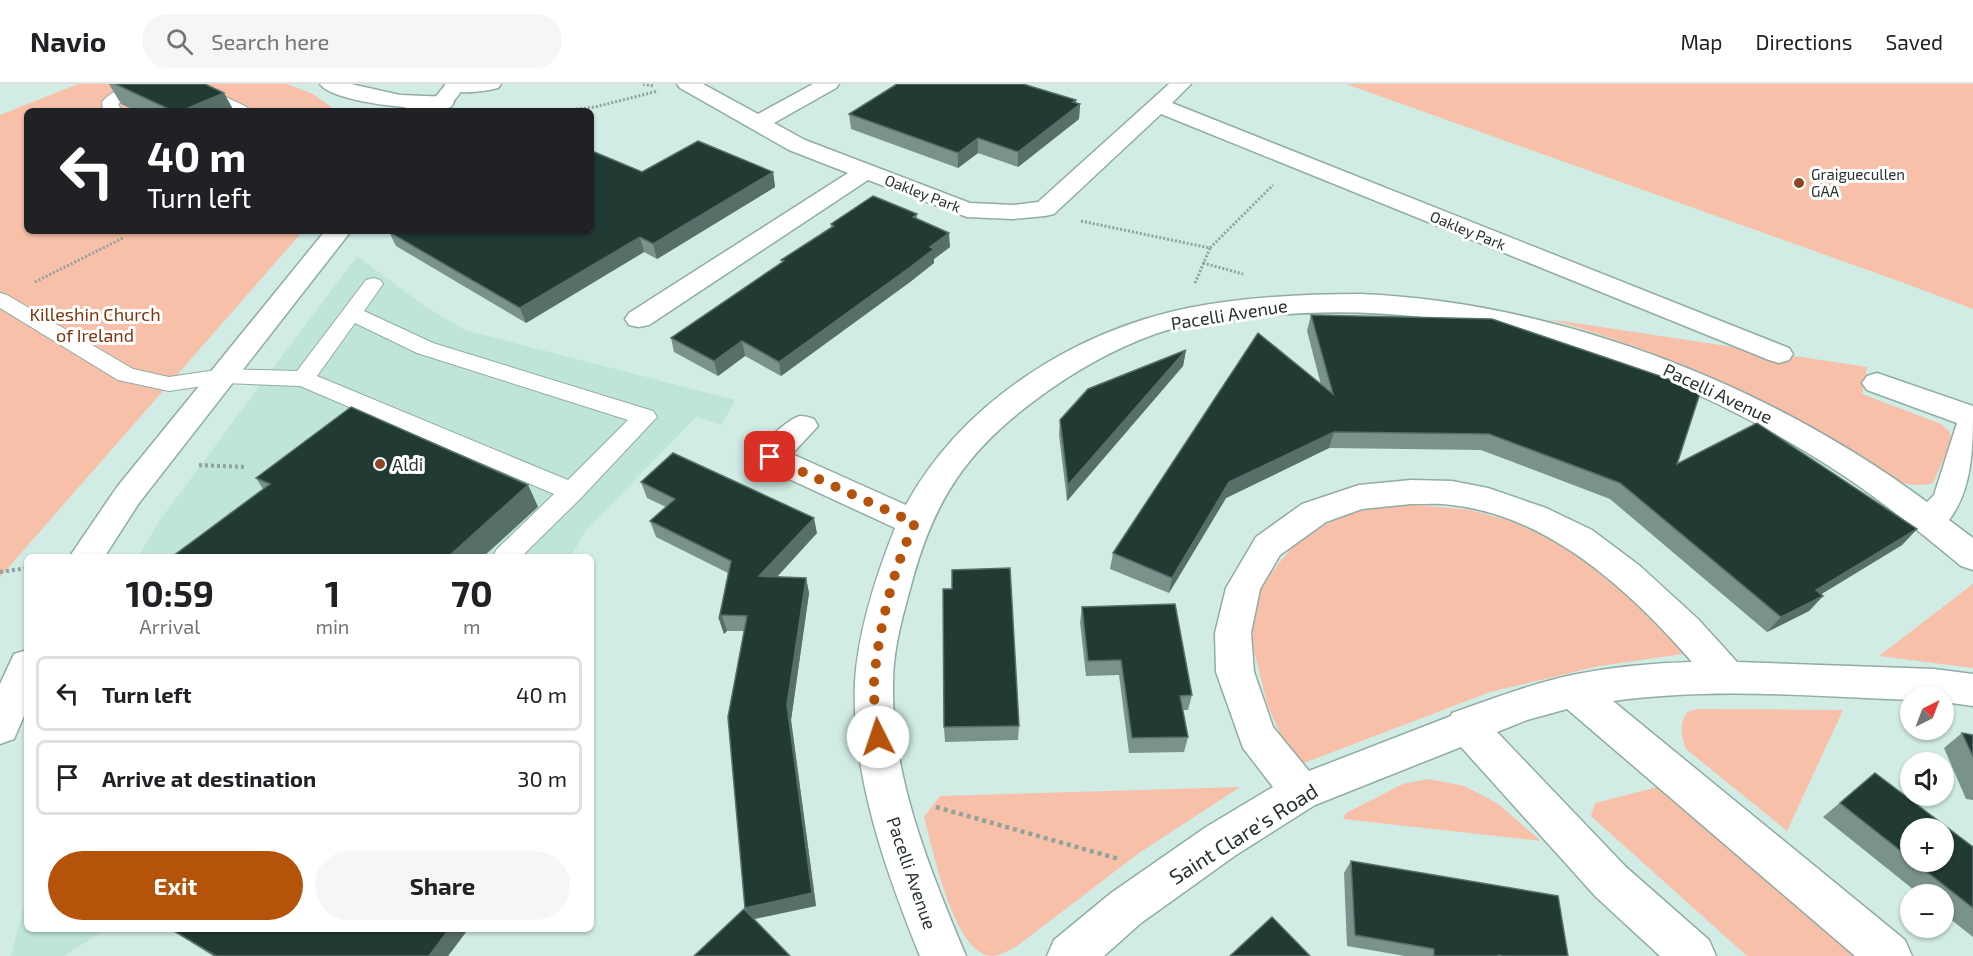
<!DOCTYPE html>
<meta charset="utf-8">
<style>
:root{--surface:#fff;--page:#f6f6f6;--text:#202124;--muted:#757577;--line:#e0e0e0;--accent:#b45309}
body{margin:0;font-family:"Exo 2",sans-serif;background:var(--page);color:var(--text);height:100vh;display:flex;flex-direction:column;font-size:22px;white-space:nowrap}
*{box-sizing:border-box;margin:0}
p{font-size:20px;color:var(--muted)}
.icon{flex:none;width:33px;height:33px;fill:none;stroke:currentColor;stroke-width:2;stroke-linecap:round;stroke-linejoin:round}
.map{position:relative;flex:1;overflow:hidden}
.drawer{position:absolute;left:24px;top:470px;width:570px;height:378px;display:flex;flex-direction:column;background:var(--surface);border-radius:9px;box-shadow:0 2px 4px #0004}
.drawer>*{flex:none}
.banner{position:absolute;left:24px;top:24px;width:570px;height:126px;border-radius:9px;box-shadow:0 2px 4px #0004;background:#202124;color:#fff;overflow:hidden}
.needle{width:39px;rotate:42deg}
.fabs{position:absolute;left:1900px;top:602px;display:grid;gap:12px}
.fabs a{display:grid;place-items:center;width:54px;height:54px;border-radius:50%;background:var(--surface);box-shadow:0 2px 4px #0004;font-size:30px}
.pin{position:absolute;display:grid;place-items:center;width:51px;height:51px;color:#fff;margin:-26px;border-radius:12px;box-shadow:0 3px 9px #0006}
.me{position:absolute;width:66px;margin:-33px;rotate:356deg;stroke-linejoin:round;filter:drop-shadow(0 0 4px #0008)}
.turn{display:flex;align-items:center;gap:21px;height:126px;padding:0 24px;font-size:27px}
.turn .icon{width:78px;height:78px;stroke-width:2.5}
.turn b{display:block;font-size:42px;line-height:51px}
.eta{display:flex;justify-content:space-evenly;align-items:center;height:102px;text-align:center}
.eta b{font-size:36px;font-weight:700;line-height:42px}
.primary-button{display:flex;gap:12px;margin-top:auto;padding:12px 24px}
.primary-button a{flex:1;height:69px;border-radius:36px;background:var(--accent);color:#fff;font-size:24px;font-weight:700;line-height:69px;text-align:center}
.primary-button a+a{background:var(--page);color:var(--text)}
ul{padding:0;list-style:none}
li{display:flex;align-items:center;gap:18px;height:75px;margin:0 12px 9px;padding:0 12px;border:3px solid var(--line);border-radius:9px}
li div{flex:1}
li b{display:block;font-size:22px}
li em{font-style:normal}
header{display:flex;align-items:center;gap:36px;box-sizing:border-box;height:84px;padding:0 30px;background:var(--surface);border-bottom:2px solid var(--line)}
header strong{font-size:28px}
nav{display:flex;gap:33px;margin-inline-start:auto;font-size:21px}
.search{width:420px;height:54px;background:var(--page);display:flex;align-items:center;gap:15px;box-sizing:border-box;padding:0 21px;border-radius:33px;color:var(--muted);font-size:22px}
.map>svg:first-child{display:block}
.built{fill:#bfe5da}
.green{fill:#f8c0a8}
.lines{fill:none;stroke-linecap:round;stroke-linejoin:round}
.service-casing{stroke:#90aca4;stroke-width:2}
.minor-casing{stroke:#90aca4;stroke-width:3}
.tertiary-casing{stroke:#90aca4;stroke-width:3}
.secondary-casing{stroke:#90aca4;stroke-width:3}
.path-far2{stroke:#8ea39d;stroke-width:3;stroke-dasharray:2 2;stroke-linecap:butt}
.path-far1{stroke:#8ea39d;stroke-width:4;stroke-dasharray:3 3;stroke-linecap:butt}
.path{stroke:#8ea39d;stroke-width:4.5;stroke-dasharray:4 4;stroke-linecap:butt}
.service{fill:#fff;fill-rule:evenodd}
.minor{fill:#fff;fill-rule:evenodd}
.tertiary{fill:#fff;fill-rule:evenodd}
.secondary{fill:#fff;fill-rule:evenodd}
.wall{fill:#79938c;fill-rule:evenodd}
.shaded-wall{fill:#566f69}
.building{fill:#223a34;stroke:#566f69;stroke-width:1.5}
.route{stroke:#b45309;stroke-width:10;stroke-dasharray:0 18}
.poi-dot{fill:#8c4523;stroke:#fff;stroke-width:2}
.labels{text-anchor:middle;dominant-baseline:central;stroke-width:6;stroke-linejoin:round;paint-order:stroke}
.far-poi-label{font-size:15px;fill:#283330;stroke:#fff;text-anchor:start}
.far-street-label{font-size:15px;fill:#283330;stroke:#fff}
.park-label{font-size:18px;fill:#7f360e;stroke:#fff}
.street-label{font-size:18px;fill:#283330;stroke:#fff}
.poi-label{font-size:18px;fill:#283330;stroke:#fff;text-anchor:start}
.near-street-label{font-size:21px;fill:#283330;stroke:#fff}
</style>
<header>
<strong>Navio</strong>
<div class="search"><svg class="icon" aria-label="search" viewBox="0 0 24 24"><circle cx="10" cy="10" r="6"/><path d="M15 15l6 6"/></svg>Search here</div>
<nav><a>Map</a><a>Directions</a><a>Saved</a></nav>
</header>
<div class="map">
<svg width="1973" height="872" viewBox="0 0 1973 872">
<rect width="100%" height="100%" fill="#d0ece4"/>
<g class="built">
<path d="M357,172L426,223L465,246L735,316L722,341L696,333L587,445L571,472H139L157,440Z"/>
<path d="M27,809V844L106,845L64,872H11Z"/>
</g>
<g class="green">
<path d="M78,0H287L313,10L337,27H27V147H303L0,493V31Z"/>
<path d="M1346,0H1973V225L1904,199Z"/>
<path d="M1548,235L1867,283L1862,310L1941,340L1949,347L1952,356L1933,399C1897,409 1869,379 1840,362C1747,307 1652,263 1548,235Z"/>
<path d="M1418,421L1471,426L1511,437L1581,469L1678,558L1683,570L1599,582L1490,608L1304,679L1285,661L1267,620L1253,562V522L1265,497L1292,463L1326,440L1369,422Z"/>
<path d="M1973,500V584L1879,572Z"/>
<path d="M1698,625L1843,626L1787,747L1686,665C1681,651 1679,641 1687,628Z"/>
<path d="M1428,695L1464,702L1497,719L1541,757L1343,735L1346,729L1403,700Z"/>
<path d="M1240,703L1139,769L1017,862C1009,866 1000,872 991,872C953,868 933,765 924,733L940,712Z"/>
<path d="M1658,703L1854,872H1747L1591,732L1595,719Z"/>
</g>
<g class="lines">
<g class="service-casing">
<g id="service">
<path d="M136,0H161L159,3L130,12L118,20L122,27H103L102,18C111,7 123,4 136,0Z"/>
<path d="M177,0H198L247,23L249,27H228L179,3Z"/>
<path d="M443,13L449,14L451,18C441,30 417,27 403,27L405,23Z"/>
<path d="M373,194L380,196L383,200L364,227L433,259L653,327L657,333L581,414L522,472H493L497,465L554,410L300,302L223,299L169,307L118,296L0,224V209L7,211L133,285L169,293L223,285L297,287L366,196ZM355,239L417,269L628,336L568,396L317,292Z"/>
</g>
</g>
<g class="minor-casing">
<g id="minor">
<path d="M446,0H501L498,4C483,8 463,10 448,6L444,2Z"/>
<path d="M677,0H703L758,30L813,0H839L836,4L774,39L805,56L970,119L1013,121L1038,118L1169,0H1191L1172,19L1789,264L1793,270L1789,276L1779,279L1769,276L1161,30L1054,130L1045,132L1013,135L967,133L868,96L649,241L639,243L629,241L625,235L629,229L848,89L789,66L680,4Z"/>
<path d="M1360,210C1558,218 1768,300 1927,418L1934,411L1957,339L1867,306L1862,299L1867,292L1877,289L1973,322C1973,362 1973,405 1949,436L1973,454V486L1961,482C1921,449 1881,416 1838,388C1738,323 1627,273 1510,247C1420,228 1334,223 1243,234C1213,238 1183,240 1155,250C1111,266 1071,289 1034,317C967,367 935,415 913,494C904,528 893,563 893,598C891,694 930,785 966,872H920C886,788 851,691 855,598C858,547 876,492 895,444L759,381L754,373C761,361 787,335 800,332C805,332 809,333 814,335L818,342L792,370L906,421C962,318 1075,247 1188,224C1244,213 1303,210 1360,210Z"/>
<path d="M1411,396L1452,397L1488,404L1546,424L1592,446L1640,482L1698,535L1737,578L1934,585L1973,590V622L1944,618V612H1911V616C1811,612 1712,603 1613,617L1905,856L1912,872H1855L1567,625L1527,636L1497,648L1626,783L1709,856L1716,872H1660L1596,813L1461,663L1315,721L1236,771L1141,839L1104,872H1047L1054,856L1111,809L1206,743L1273,703L1243,664L1216,588L1215,549L1226,504L1256,453L1302,420L1359,401ZM1411,420C1425,420 1439,419 1452,421C1550,432 1631,508 1692,578C1653,579 1611,583 1572,591C1531,600 1491,615 1452,629L1451,632L1309,687L1273,643L1254,588L1251,549L1260,505L1280,471L1326,438L1362,425Z"/>
</g>
</g>
<g class="tertiary-casing">
<path id="tertiary" d="M320,0H351L400,11L451,13L454,18L451,23C428,28 333,19 320,0Z"/>
</g>
<g class="secondary-casing">
<g id="secondary">
<path d="M446,0H467L446,27H424Z"/>
<path d="M325,147H351L139,419L105,472H70L117,403Z"/>
<path d="M27,566V625L14,655L0,660V600L14,570Z"/>
</g>
</g>
<g class="path-far2">
<path d="M643,0L654,2"/>
<path d="M556,27L595,23L658,7"/>
<path d="M1081,137L1210,164L1273,101"/>
<path d="M1203,179L1243,190"/>
<path d="M35,198L123,154"/>
<path d="M1195,199L1210,164"/>
</g>
<g class="path-far1">
<path d="M199,381L246,383"/>
<path d="M0,488L27,484"/>
</g>
<path class="path" d="M936,723L1119,775"/>
<use href="#service" class="service"/>
<use href="#minor" class="minor"/>
<use href="#tertiary" class="tertiary"/>
<use href="#secondary" class="secondary"/>
</g>
<g class="wall">
<path d="M109,0H205L234,27H136L121,20Z"/>
<path d="M1076,19L1080,20L1079,35L1018,83L978,69L958,84L851,45L849,30Z"/>
<path d="M642,88H773L775,103L657,175L644,168L526,239L396,162L389,148Z"/>
<path d="M917,130V135L950,163L934,175V179L910,198L781,292L745,272L718,292L674,268L671,254L782,178L781,176L831,143V140Z"/>
<path d="M1311,231L1677,380L1917,445L1902,461L1821,510L1823,512L1809,527L1767,548L1610,415L1481,366L1329,364L1226,414L1169,509L1110,485L1113,469L1321,301L1307,247Z"/>
<path d="M1186,266L1183,282L1067,417L1059,351L1060,336Z"/>
<path d="M256,394L528,401L538,423L263,405Z"/>
<path d="M641,398L817,449L777,493L806,494L809,509L791,636L816,822L747,828L745,547H727L724,550L719,535L728,489L656,453L650,437L666,423L647,414Z"/>
<path d="M1082,523L1192,611L1188,626H1183L1188,653L1184,668L1129,669L1119,591L1086,592L1080,538Z"/>
<path d="M1019,642L1018,656L945,658L944,643Z"/>
<path d="M1962,649L1973,651V716L1966,715L1944,664Z"/>
<path d="M1875,689L1973,763V853L1944,830V810H1919L1823,733ZM1911,744L1944,777H1911Z"/>
<path d="M1351,777L1568,872H1405L1347,862L1344,789Z"/>
<path d="M168,844H469L448,872H213Z"/>
</g>
<g class="shaded-wall">
<path d="M224,9L234,27H181Z"/>
<path d="M1076,16V23L1080,20L1079,35L1018,83V68Z"/>
<path d="M978,54V69L958,84V69Z"/>
<path d="M773,88L775,103L657,175L653,160Z"/>
<path d="M949,149L950,163L934,175V179L910,198L781,292L779,278Z"/>
<path d="M640,153L644,168L526,239L520,224Z"/>
<path d="M742,257L745,272L718,292L714,277Z"/>
<path d="M1186,266L1183,282L1067,417L1068,401Z"/>
<path d="M1334,348L1329,364L1226,414L1169,509L1172,494L1229,398Z"/>
<path d="M528,401L538,423L484,472H449Z"/>
<path d="M814,434L817,449L763,508L759,492Z"/>
<path d="M1917,445L1902,461L1802,522L1816,506Z"/>
<path d="M806,494L809,509L791,636L816,822L750,836L745,824L787,621Z"/>
<path d="M1823,512L1809,527L1767,548L1781,533Z"/>
<path d="M722,531L727,547L724,550L719,535Z"/>
<path d="M450,844H469L448,872H429Z"/>
</g>
<g class="building">
<path d="M115,0H205L224,9L181,27H173Z"/>
<path d="M897,0H1023L1076,16L1073,18L1080,20L1018,68L978,54L958,69L849,30Z"/>
<path d="M698,57L773,88L653,160L640,153L520,224L389,148L591,147V67H592L642,88Z"/>
<path d="M873,112L917,130L913,133L949,149L930,163L934,165L909,184L779,278L742,257L714,277L671,254L784,177L781,176L834,142L831,140Z"/>
<path d="M1311,231L1492,235L1701,306L1677,380L1757,339L1917,445L1816,506L1823,512L1781,533L1620,399L1489,350L1334,348L1229,398L1172,494L1113,469L1258,249L1333,310Z"/>
<path d="M1186,266L1068,401L1060,336L1088,305Z"/>
<path d="M351,323L528,401L449,472H173L270,400L256,394Z"/>
<path d="M673,369L814,434L759,492L806,494L787,621L812,809L745,824L728,633L747,532L722,531L719,535L731,477L650,437L675,415L641,398Z"/>
<path d="M1010,484L1019,642L944,643L943,505H952V486Z"/>
<path d="M1175,520L1192,611L1180,612L1188,653L1132,654L1121,576L1088,577L1082,523Z"/>
<path d="M1962,649L1973,651V673Z"/>
<path d="M1875,689L1973,763V824L1913,777H1944V744H1911V775L1840,719Z"/>
<path d="M1351,777L1558,812L1568,872H1505L1499,871L1500,872H1434V865L1355,851Z"/>
<path d="M744,825L790,872H694Z"/>
<path d="M1272,833L1310,872H1230Z"/>
<path d="M169,844H450L429,872H216Z"/>
</g>
<g class="lines">
<path class="route" d="M770,373L915,439C893,484 878,548 874,598C873,616 877,636 878,653"/>
</g>
<g class="poi-dot">
<circle cx="1799" cy="99" r="6"/>
<circle cx="380" cy="380" r="6"/>
</g>
<g class="labels">
<g class="far-poi-label">
<text x="1811" y="90">Graiguecullen<tspan x="1811" dy="17">GAA</tspan></text>
</g>
<g class="far-street-label">
<text transform="translate(923 109) rotate(21)">Oakley Park</text>
<text transform="translate(1468 146) rotate(22)">Oakley Park</text>
</g>
<g class="park-label">
<text x="95" y="230">Killeshin Church<tspan x="95" dy="21">of Ireland</tspan></text>
</g>
<g class="street-label">
<text transform="translate(1229 230) rotate(-9)">Pacelli Avenue</text>
<text transform="translate(1718 309) rotate(25)">Pacelli Avenue</text>
<text transform="translate(912 789) rotate(71)">Pacelli Avenue</text>
</g>
<g class="poi-label">
<text x="392" y="380">Aldi</text>
</g>
<g class="near-street-label">
<text transform="translate(1243 749) rotate(-32)">Saint Clare's Road</text>
</g>
</g>
</svg>
<div class="fabs">
<a><svg class="needle" viewBox="-14 -14 28 28"><path d="M0-13l5 13h-10z" fill="#e53935"/><path d="M0 13l5-13h-10z" fill="#757577"/></svg></a>
<a><svg class="icon" aria-label="sound" viewBox="0 0 24 24"><path d="M4 9h4l5-4v14l-5-4H4zM17 9q2 3 0 6"/></svg></a>
<a>+</a>
<a>−</a>
</div>
<div class="pin" style="left:770px;top:373px;background:#d93025"><svg class="icon" aria-label="arrive" viewBox="0 0 24 24"><path d="M6 21V4h12l-3 4 3 4H6"/></svg></div>
<svg class="me" style="left:878px;top:653px" viewBox="-20 -20 40 40"><circle r="19" fill="#fff"/><path d="M0-13L10 11 0 6-10 11z" fill="#b45309"/></svg>
<div class="banner">
<div class="turn"><svg class="icon" aria-label="left" viewBox="0 0 24 24"><path d="M17 20v-9H6M10 6l-5 5 5 5"/></svg><div><b>40 m</b>Turn left</div></div>
</div>
<section class="drawer">
<div class="eta">
<div><b>10:59</b><p>Arrival</p></div>
<div><b>1</b><p>min</p></div>
<div><b>70</b><p>m</p></div>
</div>
<ul>
<li><svg class="icon" aria-label="left" viewBox="0 0 24 24"><path d="M17 20v-9H6M10 6l-5 5 5 5"/></svg><div><b>Turn left</b></div><em>40 m</em></li>
<li><svg class="icon" aria-label="arrive" viewBox="0 0 24 24"><path d="M6 21V4h12l-3 4 3 4H6"/></svg><div><b>Arrive at destination</b></div><em>30 m</em></li>
</ul>
<div class="primary-button"><a>Exit</a><a>Share</a></div>
</section>
</div>
